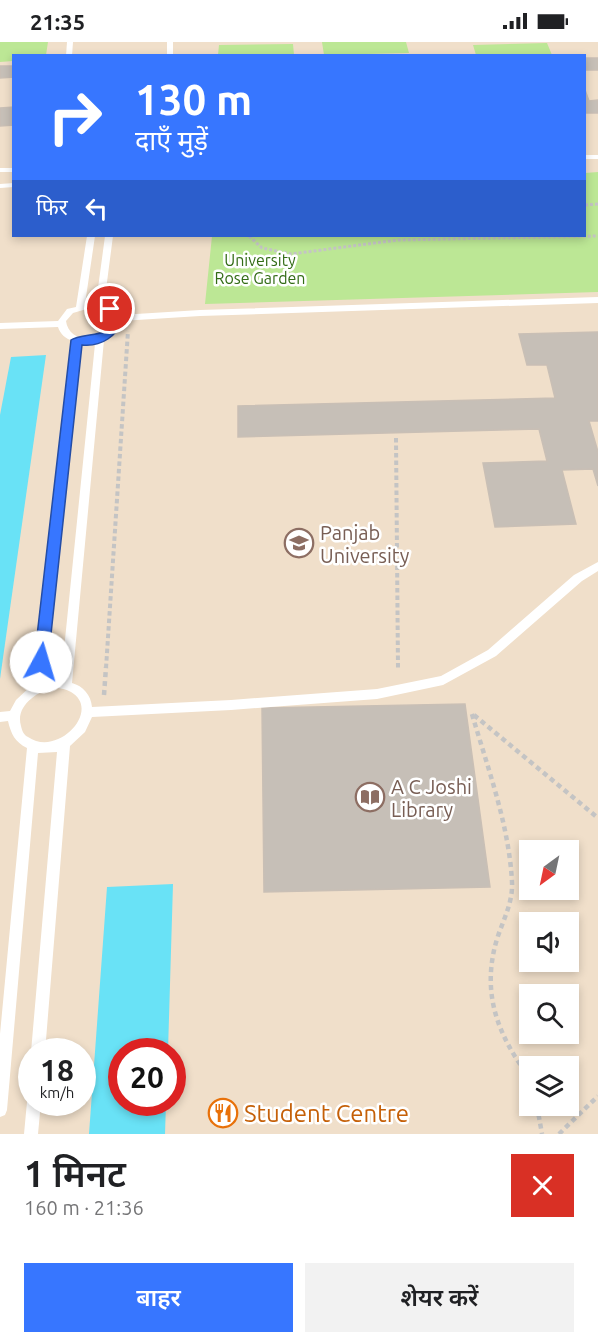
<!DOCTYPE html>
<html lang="hi">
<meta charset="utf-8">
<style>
:root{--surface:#fff;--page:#f2f2f2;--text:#202124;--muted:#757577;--accent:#3776ff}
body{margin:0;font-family:Ubuntu,"Noto Sans Devanagari",sans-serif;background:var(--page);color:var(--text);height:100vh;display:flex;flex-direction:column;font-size:22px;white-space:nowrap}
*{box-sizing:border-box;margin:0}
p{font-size:20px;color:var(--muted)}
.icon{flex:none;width:33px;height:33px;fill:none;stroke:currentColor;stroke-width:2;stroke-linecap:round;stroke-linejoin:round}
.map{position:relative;height:1092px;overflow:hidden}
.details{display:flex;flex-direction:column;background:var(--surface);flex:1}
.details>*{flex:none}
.guide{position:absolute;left:12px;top:12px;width:574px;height:183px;border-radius:0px;box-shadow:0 3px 9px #0003;background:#3776ff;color:#fff;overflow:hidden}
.needle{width:39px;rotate:213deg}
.tools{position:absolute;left:519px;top:798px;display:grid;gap:12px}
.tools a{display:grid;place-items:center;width:60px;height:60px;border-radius:0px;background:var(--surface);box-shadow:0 3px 9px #0003;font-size:30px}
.speed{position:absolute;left:18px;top:996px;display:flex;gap:12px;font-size:30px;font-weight:700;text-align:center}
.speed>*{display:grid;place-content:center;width:78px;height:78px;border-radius:50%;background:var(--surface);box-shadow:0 3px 9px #0003;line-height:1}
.speed small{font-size:15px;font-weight:400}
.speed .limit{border:9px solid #d22;background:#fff;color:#111}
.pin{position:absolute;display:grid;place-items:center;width:51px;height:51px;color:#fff;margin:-26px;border:3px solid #fff;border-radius:50%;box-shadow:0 2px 6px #0007}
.me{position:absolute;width:66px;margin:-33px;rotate:6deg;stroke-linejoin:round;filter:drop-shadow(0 0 4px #0008)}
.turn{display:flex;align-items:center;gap:21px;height:126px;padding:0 24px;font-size:27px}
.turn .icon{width:78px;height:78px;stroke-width:2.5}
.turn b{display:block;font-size:42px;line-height:51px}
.then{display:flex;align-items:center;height:57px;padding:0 24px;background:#0003;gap:12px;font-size:22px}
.round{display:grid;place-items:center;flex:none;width:63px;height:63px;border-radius:0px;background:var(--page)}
.headline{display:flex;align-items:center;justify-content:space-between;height:102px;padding:0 24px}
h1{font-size:36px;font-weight:600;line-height:45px}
.action{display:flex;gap:12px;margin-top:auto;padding:12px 24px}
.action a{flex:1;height:69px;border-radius:0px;background:var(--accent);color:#fff;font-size:24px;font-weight:600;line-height:69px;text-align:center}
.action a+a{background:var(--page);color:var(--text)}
.status{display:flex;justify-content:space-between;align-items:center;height:42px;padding:0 30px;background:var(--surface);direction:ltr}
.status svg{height:16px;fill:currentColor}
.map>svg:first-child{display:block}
.education{fill:#f0dfca;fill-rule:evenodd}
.green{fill:#bce795}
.water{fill:#69e2f6}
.building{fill:#c6bfb7;stroke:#c9bfb5;stroke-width:1.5}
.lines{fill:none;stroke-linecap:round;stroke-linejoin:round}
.path-far2{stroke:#c4c4c4;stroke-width:3;stroke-dasharray:3 2;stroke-linecap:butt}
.path-far1{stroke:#c4c4c4;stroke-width:4;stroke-dasharray:4.5 3;stroke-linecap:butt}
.path{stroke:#c4c4c4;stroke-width:4.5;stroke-dasharray:5 4;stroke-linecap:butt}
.service{fill:#fff;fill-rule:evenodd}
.route{fill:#3776ff;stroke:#244da6;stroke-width:1.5}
.labels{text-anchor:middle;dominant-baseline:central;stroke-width:5;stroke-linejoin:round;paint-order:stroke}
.far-park-label{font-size:16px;fill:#336c16;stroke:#fff}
.education-label{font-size:20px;fill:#785e54;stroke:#fff;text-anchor:start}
.near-food-label{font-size:24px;fill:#c56008;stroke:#fff;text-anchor:start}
</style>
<div class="status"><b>21:35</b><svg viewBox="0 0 49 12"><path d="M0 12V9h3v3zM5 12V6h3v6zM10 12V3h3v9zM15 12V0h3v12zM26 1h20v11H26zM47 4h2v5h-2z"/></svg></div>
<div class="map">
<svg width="598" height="1092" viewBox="0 0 598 1092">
<rect width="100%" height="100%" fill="#ede4dc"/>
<path class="education" d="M0,0H598V1092H0ZM14,14H585V194H14ZM530,808H568V848H530ZM530,880H568V920H530ZM530,952H568V992H530ZM32,1010H82V1060H32ZM122,1010H172V1060H122ZM530,1024H568V1064H530Z"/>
<g class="green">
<path d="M0,0H48L46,13L14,14L13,19L0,20Z"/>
<path d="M322,0H406L409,11L324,13Z"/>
<path d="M547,1L552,13H476L473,3Z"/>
<path d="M293,2L294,13H218L219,3Z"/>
<path d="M598,130V250L205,262L212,194H585V131Z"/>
</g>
<g class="water">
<path d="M46,313L0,637V373L11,315Z"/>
<path d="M173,842L168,1009L122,1010V1060L166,1061L165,1092H89L107,845Z"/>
</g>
<g class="building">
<rect x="585" y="16" width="13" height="12"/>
<path d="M0,24H14V35L0,36Z"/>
<path d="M585,48L589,59L598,58V71H585Z"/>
<path d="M14,65V83L0,84V66Z"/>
<path d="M598,290V379H589L598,410V444L593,427L562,428L576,482L495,485L483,421L547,419L539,387L238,395V364L555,356L547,323H527L519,292Z"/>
<path d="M465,662L490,845L264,850L262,666Z"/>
</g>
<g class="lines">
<g class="path-far2">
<path d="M585,163L598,162"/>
<path d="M249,194L262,206L291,212L398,198L598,194"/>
</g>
<g class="path-far1">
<path d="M396,396L398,626"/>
<path d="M106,626L128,289"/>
</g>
<g class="path">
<path d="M104,653L106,625"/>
<path d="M472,672C488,727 509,783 512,840C513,861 503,878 497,897C481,950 497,993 530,1036"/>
<path d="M474,673L598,776"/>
<path d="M537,1064L542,1092"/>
<path d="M559,1092L598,1054"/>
</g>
<g class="service">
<path d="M67,0H73L72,14H66Z"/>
<rect x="167" y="0" width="6" height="14"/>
<rect x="585" y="113" width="13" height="4"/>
<rect x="0" y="126" width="14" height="4"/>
<path d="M14,141V145L0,146V142Z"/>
<path d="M87,194H95L85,262L96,261L105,194H113L104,263L120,273L200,268L598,255V261L200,274L121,279L111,294L104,298L72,641C83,644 91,653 92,665L231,658L377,647L441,634L488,608L574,533L598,520V529L582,539L496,614L443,643L377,657L231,668L92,675L85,690L70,704L45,1010H32V1011L31,1010L57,710L38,711L7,1068L5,1073L0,1075V992L27,706C15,700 11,692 8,679L0,680V670L10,669L16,658L32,643L73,299C66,297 60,292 58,285L0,287V281L58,279L67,267L76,265ZM90,266L103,268L114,276C111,280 109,286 105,290C92,303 68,297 66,279L73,271ZM81,302H95L61,637L53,635L44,638ZM53,645C58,646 66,647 71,650C102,668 58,716 28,695C24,693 22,689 21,684C15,664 37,650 53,645Z"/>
<path d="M32,1054V1060H41L38,1092H24L27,1060L29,1055Z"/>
</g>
</g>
<path class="route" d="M110,263L124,276C117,294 102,305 82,303L48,620L46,624H36L34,620L71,298C76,294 95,293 104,290L113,276L104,267Z"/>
<defs>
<g id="university-ring" transform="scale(1.5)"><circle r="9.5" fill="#fff" stroke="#8d6e63" stroke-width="1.5"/><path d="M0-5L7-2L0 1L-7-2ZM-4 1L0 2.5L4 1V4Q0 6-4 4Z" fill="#8d6e63"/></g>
<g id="library-ring" transform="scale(1.5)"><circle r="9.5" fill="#fff" stroke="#8d6e63" stroke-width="1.5"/><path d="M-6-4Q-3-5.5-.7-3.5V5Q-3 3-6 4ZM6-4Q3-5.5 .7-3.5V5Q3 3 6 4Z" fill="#8d6e63"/></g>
<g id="restaurant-ring" transform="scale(1.5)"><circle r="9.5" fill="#fff" stroke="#e8710a" stroke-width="1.5"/><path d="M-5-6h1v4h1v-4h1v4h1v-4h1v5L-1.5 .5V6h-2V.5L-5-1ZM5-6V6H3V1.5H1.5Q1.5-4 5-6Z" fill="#e8710a"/></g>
</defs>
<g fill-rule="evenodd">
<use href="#university-ring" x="299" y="501"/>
<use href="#library-ring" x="370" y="755"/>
<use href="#restaurant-ring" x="223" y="1071"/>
</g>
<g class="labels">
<g class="far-park-label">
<text x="260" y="218">University<tspan x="260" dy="18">Rose Garden</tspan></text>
</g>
<g class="education-label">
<text x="320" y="490">Panjab<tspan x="320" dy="23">University</tspan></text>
<text x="391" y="744">A C Joshi<tspan x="391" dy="23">Library</tspan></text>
</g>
<g class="near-food-label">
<text x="244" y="1071">Student Centre</text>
</g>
</g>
</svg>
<div class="tools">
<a><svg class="needle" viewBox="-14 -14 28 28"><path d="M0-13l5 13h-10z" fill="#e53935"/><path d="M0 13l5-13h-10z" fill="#757577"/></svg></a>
<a><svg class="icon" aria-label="sound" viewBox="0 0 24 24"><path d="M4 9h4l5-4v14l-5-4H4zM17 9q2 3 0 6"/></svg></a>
<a><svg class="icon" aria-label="search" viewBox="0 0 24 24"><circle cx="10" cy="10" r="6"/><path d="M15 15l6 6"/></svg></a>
<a><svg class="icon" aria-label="layers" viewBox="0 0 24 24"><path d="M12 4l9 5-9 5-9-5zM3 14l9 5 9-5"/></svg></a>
</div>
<div class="speed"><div>18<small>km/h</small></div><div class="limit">20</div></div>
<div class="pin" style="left:110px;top:267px;background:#d93025"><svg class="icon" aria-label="arrive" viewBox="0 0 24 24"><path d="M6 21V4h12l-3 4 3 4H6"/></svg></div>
<svg class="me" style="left:41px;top:620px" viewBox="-20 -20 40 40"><circle r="19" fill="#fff"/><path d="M0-13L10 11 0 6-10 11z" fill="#3776ff"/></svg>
<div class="guide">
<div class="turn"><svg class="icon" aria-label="right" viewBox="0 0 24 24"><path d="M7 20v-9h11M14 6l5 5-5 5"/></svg><div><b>130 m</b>दाएँ मुड़ें</div></div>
<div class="then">फिर<svg class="icon" aria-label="left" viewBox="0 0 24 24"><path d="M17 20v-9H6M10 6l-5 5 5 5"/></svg></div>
</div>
</div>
<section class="details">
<div class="headline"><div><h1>1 मिनट</h1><p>160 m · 21:36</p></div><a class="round" style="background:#d93025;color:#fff"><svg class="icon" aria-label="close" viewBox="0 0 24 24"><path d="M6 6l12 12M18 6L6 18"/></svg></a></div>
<div class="action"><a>बाहर</a><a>शेयर करें</a></div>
</section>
